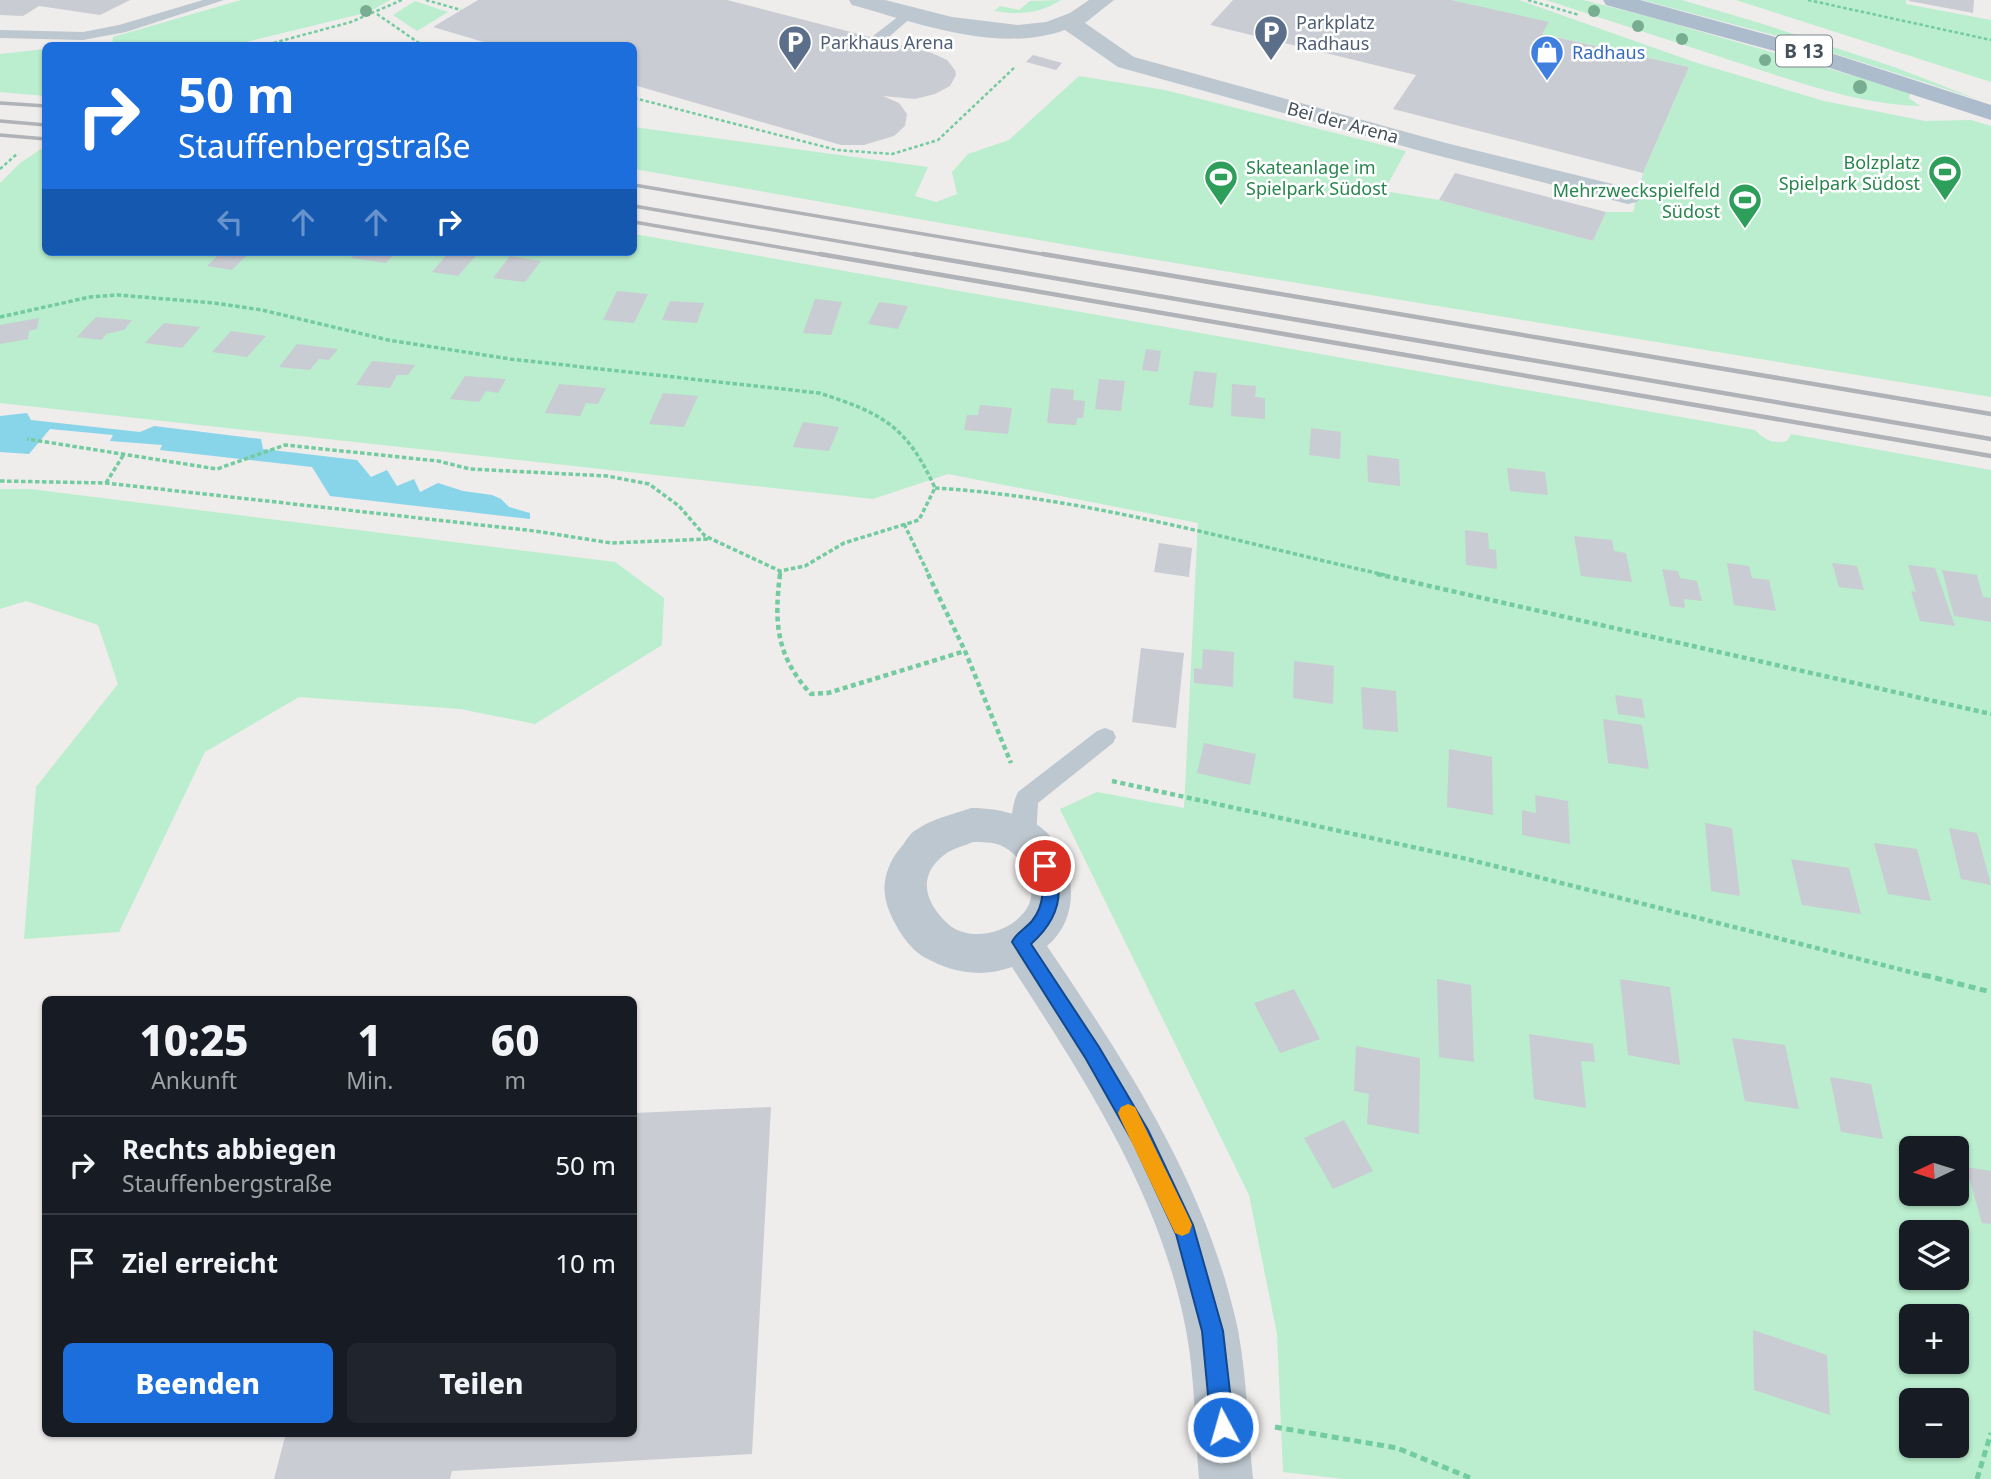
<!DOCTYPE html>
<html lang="de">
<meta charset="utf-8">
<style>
:root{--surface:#171b24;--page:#20242c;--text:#f1f3f6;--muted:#9ea1a6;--line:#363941;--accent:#1b6edb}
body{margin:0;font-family:"Noto Sans",sans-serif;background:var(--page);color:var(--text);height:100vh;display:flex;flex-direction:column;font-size:26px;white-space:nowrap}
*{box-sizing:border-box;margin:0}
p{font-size:23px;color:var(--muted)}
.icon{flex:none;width:38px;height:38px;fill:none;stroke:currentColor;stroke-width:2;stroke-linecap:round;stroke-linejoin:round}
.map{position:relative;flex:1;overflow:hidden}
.side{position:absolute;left:42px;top:996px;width:595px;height:441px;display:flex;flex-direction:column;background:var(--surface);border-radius:10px;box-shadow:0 2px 5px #0004}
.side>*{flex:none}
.guide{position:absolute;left:42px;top:42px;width:595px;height:214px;border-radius:10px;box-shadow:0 2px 5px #0004;background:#1b6edb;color:#fff;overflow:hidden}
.needle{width:46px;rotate:266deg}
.buttons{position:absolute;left:1899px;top:1136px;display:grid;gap:14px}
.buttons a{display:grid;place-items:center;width:70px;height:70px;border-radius:10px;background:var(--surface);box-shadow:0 2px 5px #0004;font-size:35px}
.pin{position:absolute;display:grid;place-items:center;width:60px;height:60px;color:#fff;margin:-30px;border:4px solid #fff;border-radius:50%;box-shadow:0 2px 7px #0007}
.me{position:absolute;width:77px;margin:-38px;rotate:354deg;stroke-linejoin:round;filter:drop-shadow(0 0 5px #0008)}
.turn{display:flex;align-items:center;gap:24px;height:147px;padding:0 21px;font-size:32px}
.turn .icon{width:91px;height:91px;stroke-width:2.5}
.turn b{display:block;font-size:49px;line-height:60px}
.lanes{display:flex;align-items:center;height:66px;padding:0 21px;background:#0003;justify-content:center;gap:35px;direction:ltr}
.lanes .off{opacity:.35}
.eta{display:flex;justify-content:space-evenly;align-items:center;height:119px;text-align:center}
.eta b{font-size:42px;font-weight:800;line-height:49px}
.primary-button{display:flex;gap:14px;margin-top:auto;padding:14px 21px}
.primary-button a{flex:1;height:80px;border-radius:10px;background:var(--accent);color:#fff;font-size:28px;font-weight:800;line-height:80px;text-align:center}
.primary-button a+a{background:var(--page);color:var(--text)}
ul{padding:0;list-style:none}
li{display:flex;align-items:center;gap:21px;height:98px;padding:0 21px;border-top:2px solid var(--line)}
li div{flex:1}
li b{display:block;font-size:26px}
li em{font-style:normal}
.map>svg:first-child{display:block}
.green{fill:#baeece;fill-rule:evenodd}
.water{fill:#88d5ea}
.building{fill:#c9ccd2}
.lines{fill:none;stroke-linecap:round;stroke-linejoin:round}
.path-far3{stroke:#73cba0;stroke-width:2.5;stroke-dasharray:3.5 2.5;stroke-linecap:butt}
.path-far2{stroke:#73cba0;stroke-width:3.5;stroke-dasharray:4.5 2.5;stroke-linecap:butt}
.path-far1{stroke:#73cba0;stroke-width:4.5;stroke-dasharray:5 3.5;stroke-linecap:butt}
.path{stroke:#73cba0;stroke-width:5;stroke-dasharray:7 4.5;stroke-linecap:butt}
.lane{fill:#bdc7cf;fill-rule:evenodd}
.street{fill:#bdc7cf;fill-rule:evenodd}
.primary{fill:#acbccc;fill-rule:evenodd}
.rail-far1{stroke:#afb2b7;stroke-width:3.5}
.rail{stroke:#afb2b7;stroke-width:4.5}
.tree{fill:#79ad92}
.route{fill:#1b6edb;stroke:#12488e;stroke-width:2}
.slow{fill:#f59e0b}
.labels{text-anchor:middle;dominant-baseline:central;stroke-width:5;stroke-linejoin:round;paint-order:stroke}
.far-service-label{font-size:18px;fill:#4e5e75;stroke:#fff;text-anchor:start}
.far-shop-label{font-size:18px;fill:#366cbe;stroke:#fff;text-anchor:start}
.far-street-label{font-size:18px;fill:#45505a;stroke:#fff}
.far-leisure-label{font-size:18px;fill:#27864d;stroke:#fff;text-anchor:end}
.shield{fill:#fff;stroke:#7d848c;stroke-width:2}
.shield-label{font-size:19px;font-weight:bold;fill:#45505a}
</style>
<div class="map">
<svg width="1991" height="1479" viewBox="0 0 1991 1479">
<rect width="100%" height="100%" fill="#efecec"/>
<g class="green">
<path d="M241,0H390L369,12L234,45H112L113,37Z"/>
<path d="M1061,0C1039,14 1019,15 994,11L1000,6L1019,10L1030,1Z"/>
<path d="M1451,0H1519L1694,62L1824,101L1925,121L1971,120L1991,126V397L1084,248L634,169V127L928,167L915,196L936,202L957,194L952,172L968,154L1009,140L1079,76L1165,90L1406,151L1384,191L1439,200L1593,241L1606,212H1633L1643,173L1689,67L1542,34L1548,23Z"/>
<path d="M1546,0H1583L1650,17L1910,92L1909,98L1920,106C1857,104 1798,82 1739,63C1675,42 1610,21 1546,0Z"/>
<path d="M1642,0H1682L1763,24L1894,67L1977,99L1792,40Z"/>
<path d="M1736,0H1906V4L1991,20V82Z"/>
<path d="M415,1L448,12L417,31L393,15Z"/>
<path d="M45,49V96L0,92V54Z"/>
<path d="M41,149L45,150L46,252H634V234L1755,430C1765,440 1772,444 1787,441L1791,434L1991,470V1479H1344L1283,1472L1277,1334L1249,1195L1060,809L1097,792L1184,808L1198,523L948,474L873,499L0,403V183L20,163ZM1911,1148H1956V1194H1911ZM1911,1232H1956V1278H1911ZM1911,1316H1956V1362H1911ZM1911,1400H1956V1446H1911Z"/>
<path d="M0,489H30L615,562L664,598L662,645L535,724L460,709L299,697L205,752L119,932L24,939L36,787L118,684L98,625L26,601L0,609Z"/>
</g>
<path class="water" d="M27,413L31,420L140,432L154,426L261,439L263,449L357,460L371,477L387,470L397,486L414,479L420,492L438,483L463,491L492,495L501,499L509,507L530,513V519L330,496L312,467L160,450L162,445L110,441L113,435L50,429L29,454L0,452V416Z"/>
<g class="building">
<path d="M0,0H130L100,15L39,6L23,16L0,15Z"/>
<path d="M478,0H727L932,53L947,60L955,70L956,75L950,86L935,94L915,99L883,96L899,103L907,114L905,126L894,136L864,145H841L634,85V46H497L433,27Z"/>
<path d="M1233,0H1451L1549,22L1542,34L1689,67L1643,173L1393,109L1416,75L1210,25Z"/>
<path d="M1909,0H1974L1973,13L1909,1Z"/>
<path d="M1033,55L1062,63L1056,70L1026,62Z"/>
<path d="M1455,173L1606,212L1593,241L1439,200Z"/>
<path d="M221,252H250L232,270L207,266Z"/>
<path d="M357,252H396L386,263L351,258Z"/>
<path d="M449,252H479L458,276L432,272Z"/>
<path d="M510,256L541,261L525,282L493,278Z"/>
<path d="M617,291L648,294L634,323L603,320Z"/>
<path d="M815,299L842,302L831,335L803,333Z"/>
<path d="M670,301L704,303L697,323L662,320Z"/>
<path d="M879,302L908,306L898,329L868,324Z"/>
<path d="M96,317L132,320L124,330L106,334L102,340L77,337Z"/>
<path d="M39,318L37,329L29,331L28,339L0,344V325Z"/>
<path d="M164,323L200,327L182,348L145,343Z"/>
<path d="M231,331L266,336L247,357L212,352Z"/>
<path d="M297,344L338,349L329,360L319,359L310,370L279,367Z"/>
<path d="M1146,349L1161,351L1158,372L1142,370Z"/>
<path d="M372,361L415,365L408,375H397L390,388L356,385Z"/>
<path d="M1194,371L1217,373L1213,408L1189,405Z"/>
<path d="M465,376L506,379L498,393L486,391L479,402L450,399Z"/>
<path d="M1099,379L1125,381L1121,411L1095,409Z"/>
<path d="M559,384L606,388L598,404L586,403L580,416L545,413Z"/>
<path d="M1232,384L1256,386L1255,397L1265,398V419L1231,416Z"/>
<path d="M1051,388L1074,390L1073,400L1085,401L1083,418H1077L1076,425L1047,423Z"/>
<path d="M663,393L698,396L684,427L649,424Z"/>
<path d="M980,405L1012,408L1008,434L964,430L967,415H978Z"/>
<path d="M803,422L839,427L829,451L793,447Z"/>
<path d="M1311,428L1341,432L1340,459L1309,455Z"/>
<path d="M1367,455L1399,459L1400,486L1368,482Z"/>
<path d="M1507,468L1545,472L1548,495L1510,491Z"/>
<path d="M1465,530L1488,533L1489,549L1496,550L1497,569L1466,565Z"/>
<path d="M1574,536L1612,540L1614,551L1626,553L1632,582L1581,576Z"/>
<path d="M1159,543L1192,548L1189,577L1154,572Z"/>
<path d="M1727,563L1749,566L1752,578L1769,580L1776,611L1734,605Z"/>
<path d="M1832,563L1857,566L1864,590L1839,587Z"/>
<path d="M1908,565L1935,568L1955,626L1920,621L1911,591L1916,592Z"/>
<path d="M1662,569L1678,571L1680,578L1697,581L1702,601L1684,599L1685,608L1670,606Z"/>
<path d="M1942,570L1977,575L1983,597L1991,598V622L1954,616Z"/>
<path d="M1141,648L1184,653L1176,728L1132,722Z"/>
<path d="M1203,649L1234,652L1233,687L1194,683V668L1202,669Z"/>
<path d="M1294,661L1334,666L1333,704L1293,698Z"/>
<path d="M1361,687L1396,691L1398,732L1363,729Z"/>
<path d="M1615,695L1642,699L1645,718L1618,714Z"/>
<path d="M1603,719L1642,725L1649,769L1608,763Z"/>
<path d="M1204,743L1256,754L1250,785L1197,773Z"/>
<path d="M1449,749L1492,757L1493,815L1447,807Z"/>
<path d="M1535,795L1568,801L1570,844L1522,835V810L1536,813Z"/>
<path d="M1705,823L1732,828L1740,896L1711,891Z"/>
<path d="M1949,828L1977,833L1991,885L1961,879Z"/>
<path d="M1874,843L1917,849L1931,901L1888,894Z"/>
<path d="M1791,859L1849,868L1861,914L1802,905Z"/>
<path d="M1437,979L1471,985L1474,1062L1439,1057Z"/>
<path d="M1620,979L1670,987L1680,1065L1628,1055Z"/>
<path d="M1294,989L1320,1039L1280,1053L1254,1003Z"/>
<path d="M1529,1034L1593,1044L1595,1062L1581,1061L1586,1108L1534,1099Z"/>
<path d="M1732,1038L1785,1045L1799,1109L1745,1101Z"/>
<path d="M1356,1046L1420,1058L1419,1134L1367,1124L1369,1094L1354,1091Z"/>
<path d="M1830,1077L1871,1084L1883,1139L1841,1132Z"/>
<path d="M771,1107L752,1454L452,1471L450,1479H274L286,1433H634V1113Z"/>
<path d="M1344,1120L1373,1171L1333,1189L1304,1138Z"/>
<path d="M1966,1167L1991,1171V1224L1982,1223Z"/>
<path d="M1753,1330L1827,1355L1830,1415L1754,1390Z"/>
</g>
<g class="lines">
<g class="path-far3">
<path d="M426,0L461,10"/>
<path d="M1528,0L1579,15"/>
<path d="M1808,0L1991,40"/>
<path d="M377,14L419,43L429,46"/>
<path d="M262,46L351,22L402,0"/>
<path d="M634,98L837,150L892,154L938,140L1015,67"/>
<path d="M0,169L18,153"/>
</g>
<g class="path-far2">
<path d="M0,317L90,297L118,295L214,303L262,310L388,340L510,359L819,393C882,413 907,426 935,488L919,520L844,543L805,566L780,571L705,536L679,506L649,484L607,476L470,469L438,461L285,445L217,469L27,439"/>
<path d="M0,481L106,483L535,531L611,543L709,539"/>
<path d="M106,483L124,454"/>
<path d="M935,488C1086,497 1237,542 1385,575"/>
<path d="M904,524L929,575"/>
<path d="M780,575V571"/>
</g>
<g class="path-far1">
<path d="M780,574C774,623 776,656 811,694L828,693L965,651"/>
<path d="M928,574L965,651L1011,763"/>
<path d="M1377,574L1991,714"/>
<path d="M1112,781L1467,859L1930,977"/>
</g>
<g class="path">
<path d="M1924,975L1991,992"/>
<path d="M1275,1427L1397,1448L1473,1479"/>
<path d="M1977,1479L1991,1433"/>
</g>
<g class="lane">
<path d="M203,0H224L126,32L83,40L0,38V30L83,32L119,25Z"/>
<path d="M908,9L915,13L913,16L883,42H873V36Z"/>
<path d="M1105,728L1113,731L1116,737L1113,743L1038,803L1036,839L1033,846L1024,849L1015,846C1009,833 1011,805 1018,792L1097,731Z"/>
</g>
<g class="street">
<path d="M849,0H885L952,17L1018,25L1046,22L1070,13L1089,0H1114L1085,23L1134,57L1446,143L1637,190L1641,196L1637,202L1628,204L1428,153L1118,67L1065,30C997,54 918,23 852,5Z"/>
<path d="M971,808C994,808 1019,813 1039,826C1076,853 1084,916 1047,946C1127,1064 1208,1188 1238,1330C1247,1378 1248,1430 1253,1479H1199C1195,1431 1195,1377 1186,1330C1161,1196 1085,1080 1012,967C982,978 952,973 924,957C907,948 887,915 885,895C882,878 891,858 902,846C906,841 910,833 916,830C931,819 954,814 971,808ZM973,842C982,842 992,842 1000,845C1022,854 1040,886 1027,908C1012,933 969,944 947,923C926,903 916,877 944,855C951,849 964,846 973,842Z"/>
</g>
<path class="primary" d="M1603,0H1640L1812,47L1991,105V120L1796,57L1606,5Z"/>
<g class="rail-far1">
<path d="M0,103L46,106"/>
<path d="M0,121L46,125"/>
<path d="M0,135L46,139"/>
<path d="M634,185L1053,256"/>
<path d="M634,206L924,256"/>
<path d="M634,222L830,256"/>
</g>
<g class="rail">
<path d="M820,254L1991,456"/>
<path d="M914,254L1991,439"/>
<path d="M1043,254L1991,414"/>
</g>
</g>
<g class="tree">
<circle cx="366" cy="11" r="6"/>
<circle cx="1594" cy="11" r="6"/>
<circle cx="1638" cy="26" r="6"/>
<circle cx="1682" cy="39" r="6"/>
<circle cx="1765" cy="60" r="6"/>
<circle cx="1860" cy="87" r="7"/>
</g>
<path class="route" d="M1045,858L1051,860C1067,893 1058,920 1031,944L1099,1047L1148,1130L1193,1225L1223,1331L1234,1427L1230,1435L1223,1439L1215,1435L1211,1427L1202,1331L1176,1234L1134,1144L1086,1059L1012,942C1016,933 1025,929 1032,921C1045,905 1045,883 1037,866L1039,860Z"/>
<path class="slow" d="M1128,1104L1135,1107L1189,1218L1192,1225L1189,1233L1182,1236L1175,1233L1121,1120L1118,1113L1121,1107Z"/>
<defs>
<g id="parking-pin" transform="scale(1.75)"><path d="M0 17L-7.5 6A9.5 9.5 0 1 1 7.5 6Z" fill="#5c6f8a" stroke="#fff"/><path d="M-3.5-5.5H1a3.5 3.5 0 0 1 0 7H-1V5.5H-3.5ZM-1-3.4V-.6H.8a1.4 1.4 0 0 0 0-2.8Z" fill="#fff"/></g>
<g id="shop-pin" transform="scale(1.75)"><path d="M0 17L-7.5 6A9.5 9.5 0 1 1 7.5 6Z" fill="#3f7fe0" stroke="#fff"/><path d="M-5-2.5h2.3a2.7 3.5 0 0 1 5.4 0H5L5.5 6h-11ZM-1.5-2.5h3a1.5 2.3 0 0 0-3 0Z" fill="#fff"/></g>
<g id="stadium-pin" transform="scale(1.75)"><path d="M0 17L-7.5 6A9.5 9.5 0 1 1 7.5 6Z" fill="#2e9e5b" stroke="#fff"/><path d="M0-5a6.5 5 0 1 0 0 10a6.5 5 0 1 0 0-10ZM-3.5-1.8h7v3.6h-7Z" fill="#fff"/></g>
</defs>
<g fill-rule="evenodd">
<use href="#parking-pin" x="1271" y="32"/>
<use href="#parking-pin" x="795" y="42"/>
<use href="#shop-pin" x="1547" y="52"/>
<use href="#stadium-pin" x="1945" y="172"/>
<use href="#stadium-pin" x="1221" y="177"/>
<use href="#stadium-pin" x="1745" y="200"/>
</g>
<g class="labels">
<g class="far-service-label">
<text x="1296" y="22">Parkplatz<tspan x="1296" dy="21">Radhaus</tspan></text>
<text x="820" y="42">Parkhaus Arena</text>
</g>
<g class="far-shop-label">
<text x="1572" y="52">Radhaus</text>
</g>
<g class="far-street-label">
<text transform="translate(1343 122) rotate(15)">Bei der Arena</text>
</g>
<g class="far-leisure-label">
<text x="1920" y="162">Bolzplatz<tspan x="1920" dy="21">Spielpark Südost</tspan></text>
<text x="1246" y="167" text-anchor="start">Skateanlage im<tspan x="1246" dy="21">Spielpark Südost</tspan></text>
<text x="1720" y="190">Mehrzweckspielfeld<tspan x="1720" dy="21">Südost</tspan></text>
</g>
<rect class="shield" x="1776" y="35.5" width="56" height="31" rx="5"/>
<g class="shield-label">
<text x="1804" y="51">B 13</text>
</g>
</g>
</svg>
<div class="buttons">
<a><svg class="needle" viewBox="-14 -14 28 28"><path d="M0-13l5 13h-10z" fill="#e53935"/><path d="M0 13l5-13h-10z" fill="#9ea1a6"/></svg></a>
<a><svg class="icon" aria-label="layers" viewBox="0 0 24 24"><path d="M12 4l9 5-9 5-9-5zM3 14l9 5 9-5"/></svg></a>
<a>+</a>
<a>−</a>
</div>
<div class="pin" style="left:1045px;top:866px;background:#d93025"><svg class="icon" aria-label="arrive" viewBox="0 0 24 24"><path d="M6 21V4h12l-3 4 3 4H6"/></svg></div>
<svg class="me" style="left:1223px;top:1427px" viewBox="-20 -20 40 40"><circle r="17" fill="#1b6edb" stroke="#fff" stroke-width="3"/><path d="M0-11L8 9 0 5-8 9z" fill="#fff"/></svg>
<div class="guide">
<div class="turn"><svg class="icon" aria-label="right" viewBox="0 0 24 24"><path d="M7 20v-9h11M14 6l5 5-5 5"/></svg><div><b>50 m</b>Stauffenbergstraße</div></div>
<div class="lanes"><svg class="icon off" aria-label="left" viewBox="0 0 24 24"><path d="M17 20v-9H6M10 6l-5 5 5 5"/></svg><svg class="icon off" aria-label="ahead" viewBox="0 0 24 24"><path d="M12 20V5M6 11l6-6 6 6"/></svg><svg class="icon off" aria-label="ahead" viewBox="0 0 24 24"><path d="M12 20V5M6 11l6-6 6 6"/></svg><svg class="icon" aria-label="right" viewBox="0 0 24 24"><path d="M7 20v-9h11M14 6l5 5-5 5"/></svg></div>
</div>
<section class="side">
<div class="eta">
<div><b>10:25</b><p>Ankunft</p></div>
<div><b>1</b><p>Min.</p></div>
<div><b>60</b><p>m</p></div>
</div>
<ul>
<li><svg class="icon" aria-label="right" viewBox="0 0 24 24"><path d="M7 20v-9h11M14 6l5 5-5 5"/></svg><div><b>Rechts abbiegen</b><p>Stauffenbergstraße</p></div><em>50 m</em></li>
<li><svg class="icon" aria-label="arrive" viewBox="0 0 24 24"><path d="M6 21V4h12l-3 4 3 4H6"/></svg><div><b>Ziel erreicht</b></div><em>10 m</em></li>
</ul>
<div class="primary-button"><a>Beenden</a><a>Teilen</a></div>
</section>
</div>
